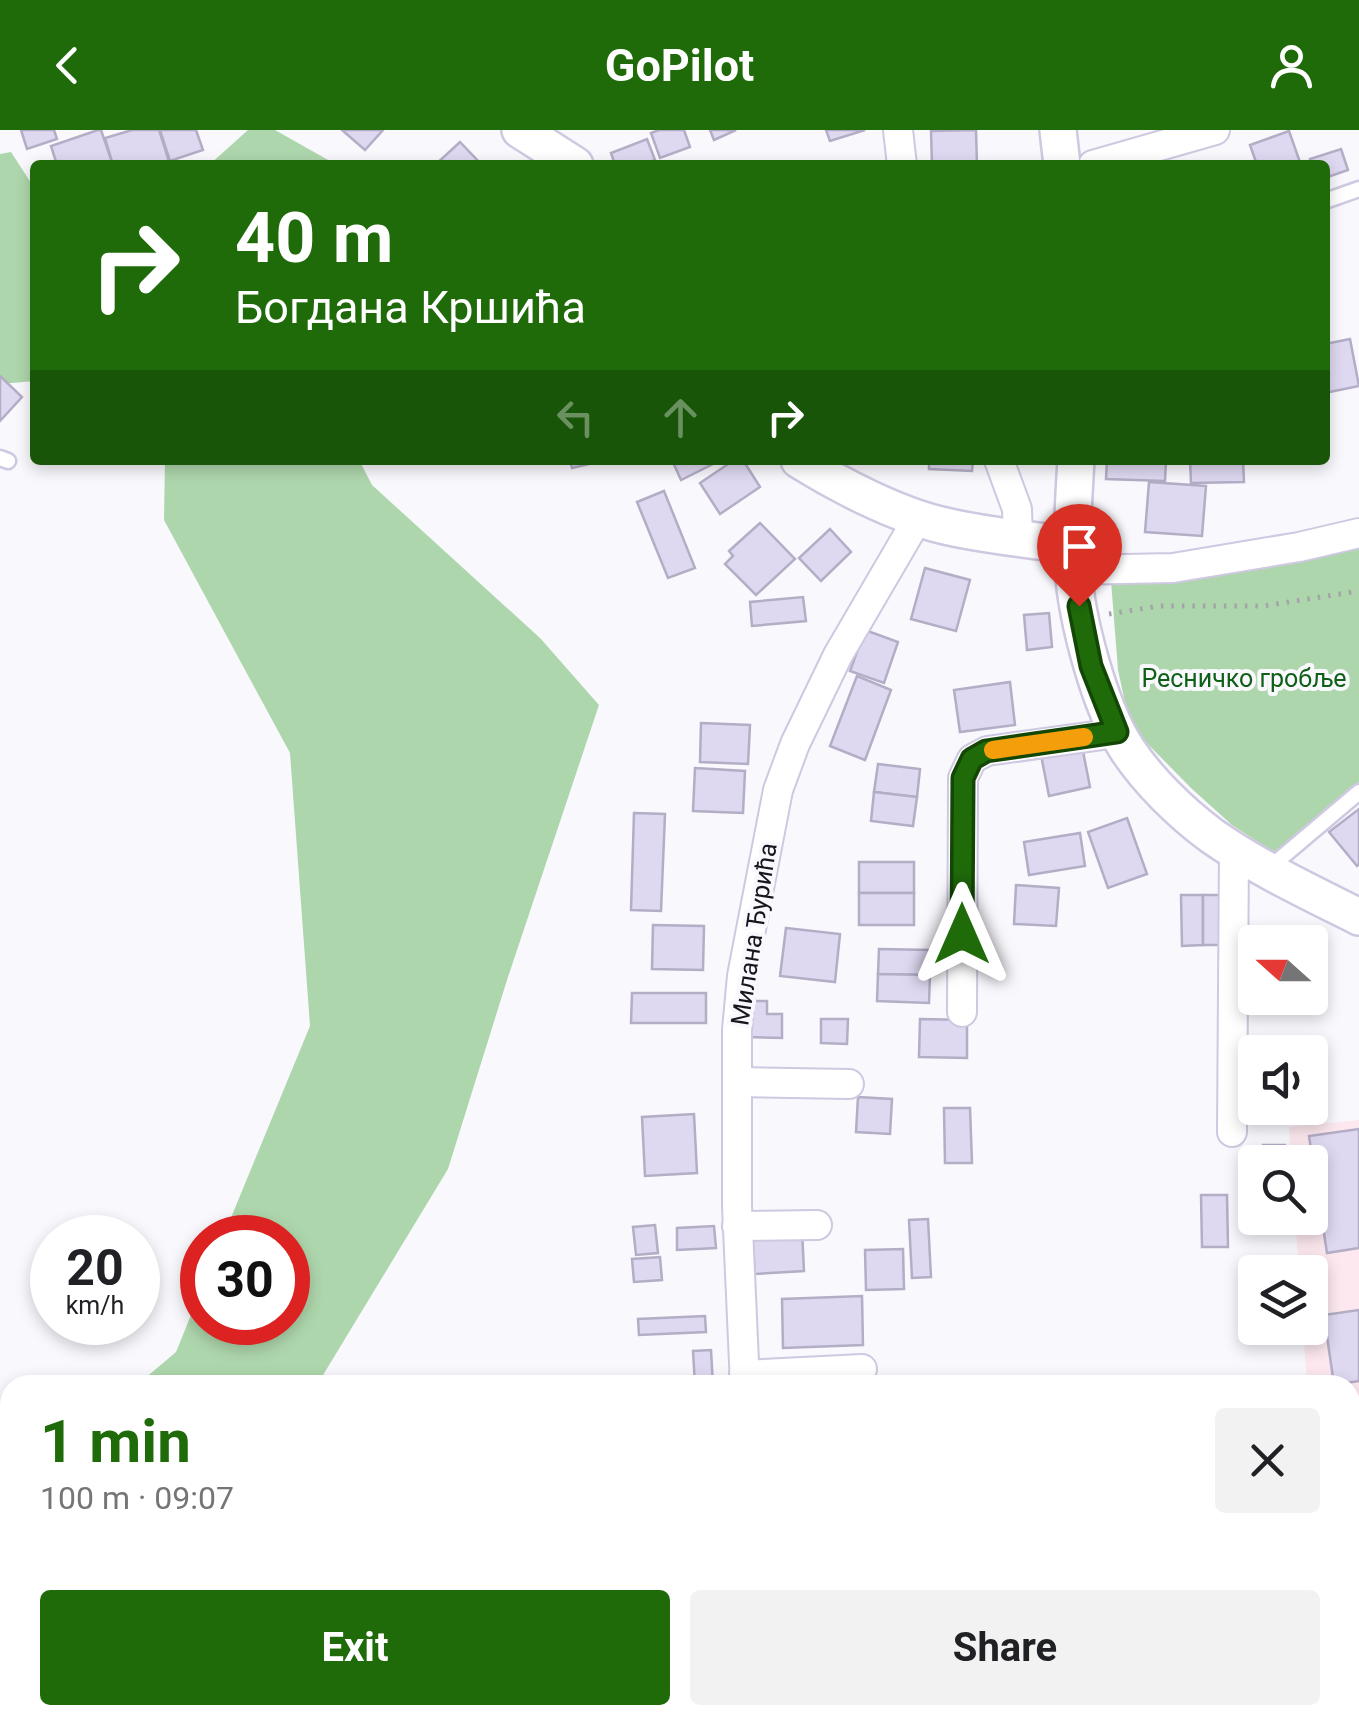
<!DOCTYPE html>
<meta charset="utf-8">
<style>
:root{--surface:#fff;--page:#f2f2f2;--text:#202124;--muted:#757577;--accent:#1f6b0a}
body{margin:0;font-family:Roboto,sans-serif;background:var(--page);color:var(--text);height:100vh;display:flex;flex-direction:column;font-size:38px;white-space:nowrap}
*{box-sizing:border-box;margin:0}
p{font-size:32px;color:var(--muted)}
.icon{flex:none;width:55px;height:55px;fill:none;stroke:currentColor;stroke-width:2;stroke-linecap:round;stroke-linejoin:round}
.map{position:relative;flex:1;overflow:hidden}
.details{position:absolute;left:0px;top:1245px;width:1360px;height:350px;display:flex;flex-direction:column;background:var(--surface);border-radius:30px 30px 0 0;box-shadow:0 5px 15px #0003}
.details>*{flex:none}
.guide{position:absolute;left:30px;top:30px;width:1300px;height:305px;border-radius:10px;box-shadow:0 5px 15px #0003;background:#1f6b0a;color:#fff;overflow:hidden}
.needle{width:65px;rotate:291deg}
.tools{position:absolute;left:1238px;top:795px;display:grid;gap:20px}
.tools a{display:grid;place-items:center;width:90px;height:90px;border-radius:10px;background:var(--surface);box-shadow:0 5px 15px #0003;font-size:50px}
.speed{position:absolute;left:30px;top:1085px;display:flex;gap:20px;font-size:50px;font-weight:700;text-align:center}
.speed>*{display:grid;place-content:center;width:130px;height:130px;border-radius:50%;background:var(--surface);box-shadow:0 5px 15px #0003;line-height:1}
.speed small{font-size:25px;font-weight:400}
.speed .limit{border:15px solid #d22;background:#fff;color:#111}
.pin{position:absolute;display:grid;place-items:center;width:85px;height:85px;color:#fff;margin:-102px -42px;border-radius:50% 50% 50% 0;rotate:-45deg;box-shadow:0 0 10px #0007}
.pin .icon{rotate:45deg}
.me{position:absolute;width:110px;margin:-55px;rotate:0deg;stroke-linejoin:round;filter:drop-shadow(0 0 8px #0008)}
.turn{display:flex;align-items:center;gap:35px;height:210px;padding:0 40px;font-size:45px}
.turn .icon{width:130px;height:130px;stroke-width:2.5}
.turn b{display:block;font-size:70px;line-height:85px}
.lanes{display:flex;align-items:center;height:95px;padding:0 40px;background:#0003;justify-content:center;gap:50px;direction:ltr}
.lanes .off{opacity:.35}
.round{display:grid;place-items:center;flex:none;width:105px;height:105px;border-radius:10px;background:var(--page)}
.headline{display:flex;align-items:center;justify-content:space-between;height:170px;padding:0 40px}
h1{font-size:60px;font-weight:700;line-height:75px;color:var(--accent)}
.primary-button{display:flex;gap:20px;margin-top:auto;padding:20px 40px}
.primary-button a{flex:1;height:115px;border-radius:10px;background:var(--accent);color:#fff;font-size:40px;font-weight:700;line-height:115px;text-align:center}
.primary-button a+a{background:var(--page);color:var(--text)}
header{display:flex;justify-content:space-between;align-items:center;height:130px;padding:0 40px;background:var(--accent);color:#fff;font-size:45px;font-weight:700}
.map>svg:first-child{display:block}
.education{fill:#fde8ef}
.green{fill:#aed6ac}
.building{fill:#dfd8f1;stroke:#b4adc6;stroke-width:2.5}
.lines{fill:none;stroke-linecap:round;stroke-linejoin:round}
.service-casing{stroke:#cfc8e1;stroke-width:19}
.minor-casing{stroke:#cfc8e1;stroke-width:32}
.tertiary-casing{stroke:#cfc8e1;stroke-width:40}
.path{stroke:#a5a3aa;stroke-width:5;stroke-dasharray:2.5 8;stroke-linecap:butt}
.service{stroke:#fff;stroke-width:14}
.minor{stroke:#fff;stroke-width:28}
.tertiary{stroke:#fff;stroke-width:35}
.route-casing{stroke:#144606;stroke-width:25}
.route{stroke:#1f6b0a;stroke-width:18}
.slow{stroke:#f59e0b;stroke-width:18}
.labels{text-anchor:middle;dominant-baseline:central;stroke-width:8;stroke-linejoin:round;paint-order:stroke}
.park-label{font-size:25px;fill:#0f6016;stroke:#f9f8fd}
.street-label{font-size:25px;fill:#18151e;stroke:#f9f8fd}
</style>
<header><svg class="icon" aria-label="back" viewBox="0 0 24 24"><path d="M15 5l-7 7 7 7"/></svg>GoPilot<svg class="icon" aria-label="person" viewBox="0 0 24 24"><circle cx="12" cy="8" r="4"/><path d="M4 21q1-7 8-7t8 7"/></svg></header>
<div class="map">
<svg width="1359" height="1595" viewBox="0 0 1359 1595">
<rect width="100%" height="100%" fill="#f9f8fd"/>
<path class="education" d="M1359,990V1320L1350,1323V1255H1307L1303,1198H1310V1142H1299L1295,1088H1310V1032H1291L1289,997Z"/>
<g class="green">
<path d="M248,0H275L337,35H209Z"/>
<path d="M11,22L35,59V251L0,254V24Z"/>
<path d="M165,330H359L372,355L540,508L599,575L507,850L448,1039L317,1255H137L176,1222L202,1158V1192H288V1108L223,1107L310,896L290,623L164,390Z"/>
<path d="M1359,409V652L1275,723L1232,695L1191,658L1130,596L1118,540L1111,451Z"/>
<path d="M10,1363V1467L0,1481V1371Z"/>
</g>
<g class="building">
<path d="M21,0H54L57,9L27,19Z"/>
<path d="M98,0H101L113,35H57L51,16Z"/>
<path d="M132,0H159L170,35H113L105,8Z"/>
<path d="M160,0H196L203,20L170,31Z"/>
<path d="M342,0H383L365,20Z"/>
<path d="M659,0H684L690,17L660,28L651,3Z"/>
<path d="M710,0H736L714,10Z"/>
<path d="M826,0H865L830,11Z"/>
<path d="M976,0L977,35H932L931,1Z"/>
<path d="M1289,1L1301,35H1257L1250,15Z"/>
<path d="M647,9L655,30L643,35H615L611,23Z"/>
<path d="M460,12L482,35H435Z"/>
<path d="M1341,19L1348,40L1325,48V35H1312L1310,29Z"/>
<path d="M1350,209L1359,256L1325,263V214Z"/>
<path d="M0,246L22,267L0,291Z"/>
<path d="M570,330H602V331L572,338Z"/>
<path d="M672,330H721L681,350Z"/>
<path d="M734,330H743L760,357L720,384L700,353Z"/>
<path d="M929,330H973L972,341L929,339Z"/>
<path d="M1107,330H1166L1165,351L1106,349Z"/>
<path d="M1190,330H1243L1244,352L1191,353Z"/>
<path d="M1149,352L1206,356L1202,406L1145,402Z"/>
<path d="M664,361L695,438L668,448L637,372Z"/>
<path d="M760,393L795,429L756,465L725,434L733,426L729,421Z"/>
<path d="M830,399L851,422L821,451L799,428Z"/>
<path d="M925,438L970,450L956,501L911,489Z"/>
<path d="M803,467L806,491L752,496L750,472Z"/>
<path d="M1049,483L1052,517L1027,520L1024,485Z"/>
<path d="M865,500L898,512L884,553L850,541Z"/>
<path d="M857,546L891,560L865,630L830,616Z"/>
<path d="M1010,552L1015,595L960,602L954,560Z"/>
<path d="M701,593L750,595L748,634L700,632Z"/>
<path d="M1082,616L1090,657L1049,666L1041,625Z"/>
<path d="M878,634L920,639L917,667L874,662Z"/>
<path d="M695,638L745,641L743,683L693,681Z"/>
<path d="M874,662L917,667L913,696L871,691Z"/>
<path d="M1359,679V734L1357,736L1329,702Z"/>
<path d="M634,683L665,684L661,781L631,780Z"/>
<path d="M1127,688L1147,744L1108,758L1088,702Z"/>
<path d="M1080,703L1085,736L1029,745L1024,712Z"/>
<rect x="859" y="732" width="55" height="31"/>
<path d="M1016,755L1059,758L1056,796L1014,794Z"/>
<rect x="859" y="763" width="55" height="32"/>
<path d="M1181,765H1203V815L1182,816Z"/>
<rect x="1203" y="765" width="22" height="50"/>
<path d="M653,795L704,796L703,840L652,839Z"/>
<path d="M786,798L840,804L835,852L780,846Z"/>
<path d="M1258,801L1301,802V812H1258Z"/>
<path d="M879,819L931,820L930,845L878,844Z"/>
<path d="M878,844L930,845L929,873L877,871Z"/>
<path d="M632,863H706V893H631Z"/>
<path d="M750,871H767V884H782V908L749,907Z"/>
<path d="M821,889H848L847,914L821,913Z"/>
<path d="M920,889L967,890V928L919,927Z"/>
<path d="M858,967L892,969L890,1004L856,1002Z"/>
<path d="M944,978H970L972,1033H945Z"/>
<path d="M694,984L697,1043L645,1046L642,987Z"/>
<path d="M1359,999V1118L1327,1123L1309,1006Z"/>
<path d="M1263,1015H1285L1286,1032H1264Z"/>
<path d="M1253,1046H1255V1088H1288V1098L1255,1100Z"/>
<path d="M1201,1065H1227L1228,1117H1202Z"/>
<path d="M928,1089L931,1147L912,1148L909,1090Z"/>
<path d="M655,1095L658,1123L636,1125L633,1097Z"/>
<path d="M714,1096L716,1118L677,1120V1098Z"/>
<path d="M802,1100L804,1141L755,1144L752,1103Z"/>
<path d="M903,1119L904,1159L866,1160L865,1120Z"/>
<path d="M660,1127L662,1150L634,1152L632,1129Z"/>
<path d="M1294,1132L1295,1142H1255V1148L1254,1135Z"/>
<path d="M862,1166L863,1215L783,1218L782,1169Z"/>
<path d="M1359,1180V1251L1334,1255L1324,1185Z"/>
<path d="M705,1186L706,1202L639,1205L638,1189Z"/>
<path d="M711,1220L713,1255H695L693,1221Z"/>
<path d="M1359,1467V1509L1350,1510V1469Z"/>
<path d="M1359,1551V1595H1310L1308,1585H1350V1552Z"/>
<path d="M1239,1585H1294L1296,1595H1241Z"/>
</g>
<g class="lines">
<g class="service-casing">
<g id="service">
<path d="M1325,71L1359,59"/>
<path d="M0,328L8,331"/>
<path d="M1268,739L1359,662"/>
</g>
</g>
<g class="minor-casing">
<g id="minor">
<path d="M898,0L902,35"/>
<path d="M1093,35L1215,0"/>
<path d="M999,330L1017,379L1018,409"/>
<path d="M1073,440L1173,438L1299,417L1359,403"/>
<path d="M962,882L963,648L972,629L987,621L1117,603"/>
<path d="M737,952L849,954"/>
<path d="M1232,1002L1234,720"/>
<path d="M737,1096L817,1095"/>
<path d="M744,1245L862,1239"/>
<path d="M745,1255L737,1076V900L742,846L778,660L795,614L838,525L918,388"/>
<path d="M1350,1532L1359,1531"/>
</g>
</g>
<g class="tertiary-casing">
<g id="tertiary">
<path d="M520,0L575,35"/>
<path d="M1058,0L1062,35"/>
<path d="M799,330C839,355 895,384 941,395C985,406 1029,409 1073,416"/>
<path d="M1076,330C1074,365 1071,401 1073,437C1076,488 1099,576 1127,619C1148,651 1181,683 1212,706C1258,738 1309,762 1359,787"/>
</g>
</g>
<path class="path" d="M1109,484L1159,476H1263L1359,461"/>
<use href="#service" class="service"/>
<use href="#minor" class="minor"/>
<use href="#tertiary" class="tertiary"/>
</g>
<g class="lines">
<g class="route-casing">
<path id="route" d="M962,804L963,648L972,629L986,621L1117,602L1091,536L1079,476"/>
</g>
<use href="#route" class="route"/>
<path class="slow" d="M993,620L1084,607"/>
</g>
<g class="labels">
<g class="park-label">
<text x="1244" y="548">Ресничко гробље</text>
</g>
<g class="street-label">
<text transform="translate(754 804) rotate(-81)">Милана Ђурића</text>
</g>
</g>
</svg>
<div class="tools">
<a><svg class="needle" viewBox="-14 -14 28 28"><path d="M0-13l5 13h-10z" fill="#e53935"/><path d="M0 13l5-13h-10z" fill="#757577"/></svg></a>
<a><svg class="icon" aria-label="sound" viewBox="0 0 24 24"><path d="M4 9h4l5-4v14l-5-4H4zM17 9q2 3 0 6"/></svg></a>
<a><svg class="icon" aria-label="search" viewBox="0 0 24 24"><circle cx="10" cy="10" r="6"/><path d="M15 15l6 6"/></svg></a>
<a><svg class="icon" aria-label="layers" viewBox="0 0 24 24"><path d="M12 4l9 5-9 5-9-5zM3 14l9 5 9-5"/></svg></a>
</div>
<div class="speed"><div>20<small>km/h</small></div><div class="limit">30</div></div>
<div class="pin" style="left:1079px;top:476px;background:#d93025"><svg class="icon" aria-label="arrive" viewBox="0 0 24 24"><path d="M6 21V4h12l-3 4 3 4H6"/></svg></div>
<svg class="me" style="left:962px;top:804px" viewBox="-20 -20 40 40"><path d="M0-17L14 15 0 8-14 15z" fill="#1f6b0a" stroke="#fff" stroke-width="4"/></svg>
<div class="guide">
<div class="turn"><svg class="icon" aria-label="right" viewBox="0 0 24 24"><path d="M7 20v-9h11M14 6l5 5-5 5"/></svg><div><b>40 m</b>Богдана Кршића</div></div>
<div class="lanes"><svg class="icon off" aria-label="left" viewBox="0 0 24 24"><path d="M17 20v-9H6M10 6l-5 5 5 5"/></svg><svg class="icon off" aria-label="ahead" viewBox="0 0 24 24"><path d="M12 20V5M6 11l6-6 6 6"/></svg><svg class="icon" aria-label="right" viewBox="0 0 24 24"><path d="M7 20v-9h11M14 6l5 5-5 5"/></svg></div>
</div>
<section class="details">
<div class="headline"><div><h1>1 min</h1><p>100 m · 09:07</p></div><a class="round"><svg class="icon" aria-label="close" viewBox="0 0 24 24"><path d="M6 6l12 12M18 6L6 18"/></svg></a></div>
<div class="primary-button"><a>Exit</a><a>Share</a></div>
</section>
</div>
